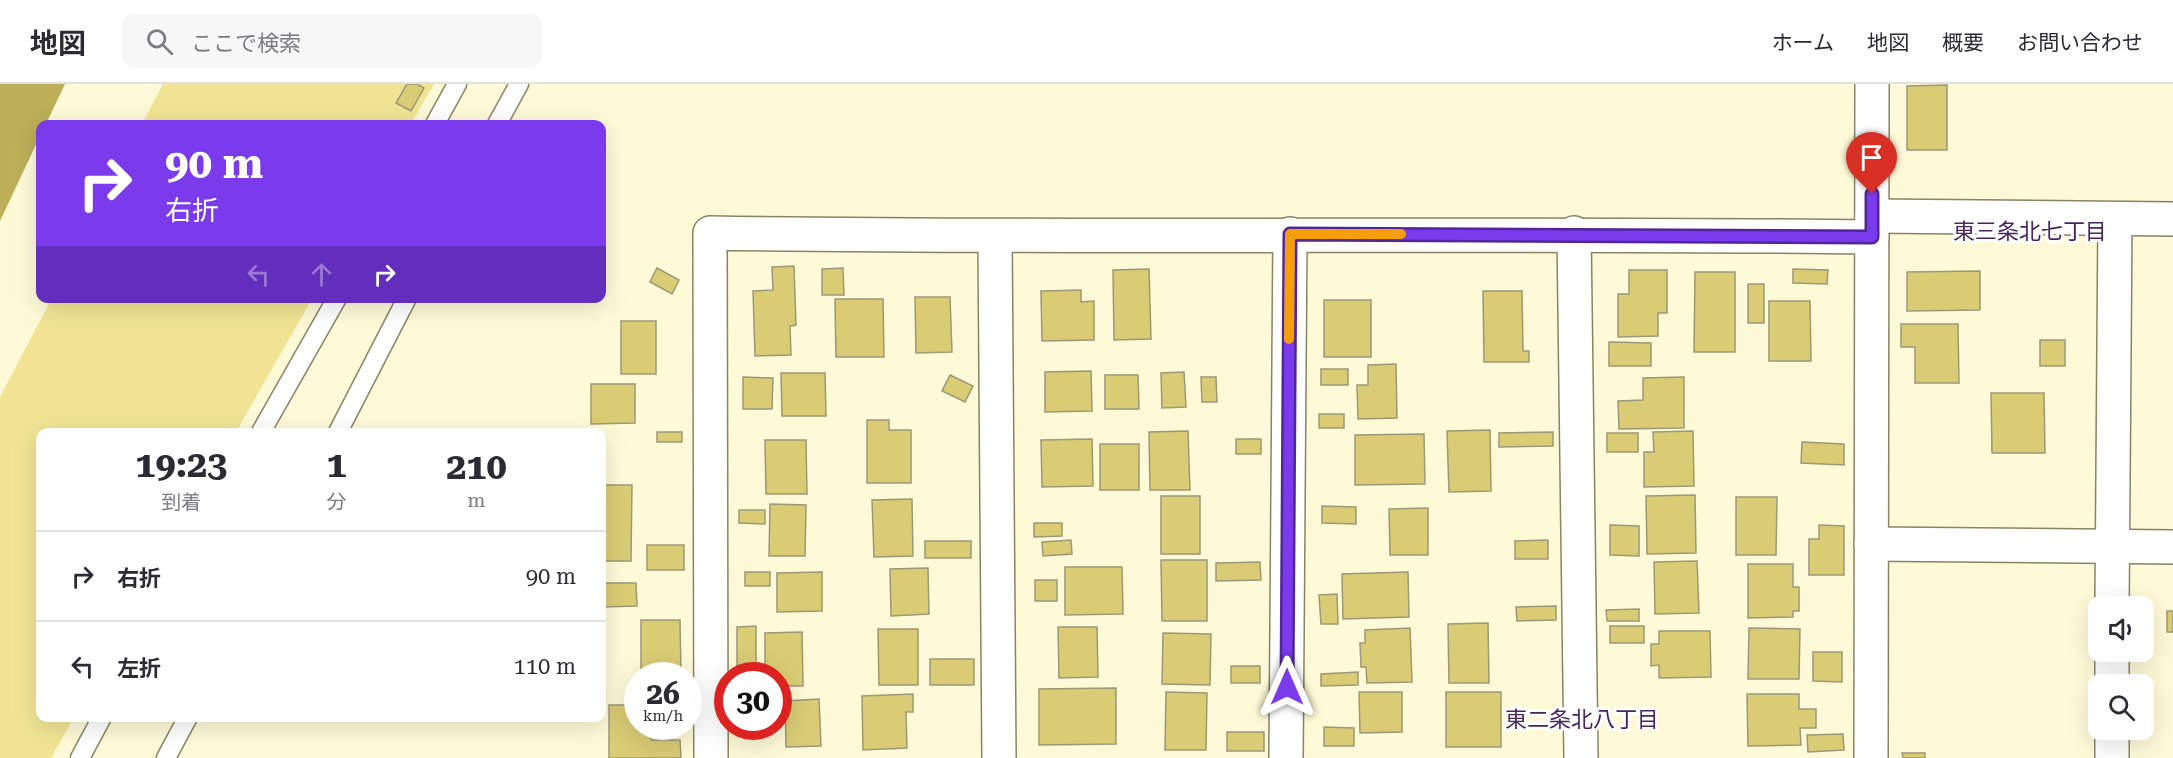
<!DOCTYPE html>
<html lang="ja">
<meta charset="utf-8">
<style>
:root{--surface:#fff;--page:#f7f7f7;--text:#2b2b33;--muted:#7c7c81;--line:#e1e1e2}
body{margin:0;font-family:"Roboto Serif","Noto Sans JP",serif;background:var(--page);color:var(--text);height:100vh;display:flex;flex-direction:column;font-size:22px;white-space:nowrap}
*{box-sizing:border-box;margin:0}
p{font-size:20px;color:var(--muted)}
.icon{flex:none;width:33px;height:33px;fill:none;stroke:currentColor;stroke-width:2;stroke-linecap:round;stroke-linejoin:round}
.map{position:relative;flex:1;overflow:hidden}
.drawer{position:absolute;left:36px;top:344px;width:570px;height:294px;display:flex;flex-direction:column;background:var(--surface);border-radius:12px;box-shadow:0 6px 24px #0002}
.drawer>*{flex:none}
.hud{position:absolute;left:36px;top:36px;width:570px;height:183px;border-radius:12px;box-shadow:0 6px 24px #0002;background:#7c3aed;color:#fff;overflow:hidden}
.controls{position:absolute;left:2088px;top:512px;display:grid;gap:12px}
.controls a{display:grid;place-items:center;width:66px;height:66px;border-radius:12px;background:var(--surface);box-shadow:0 6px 24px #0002;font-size:30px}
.speed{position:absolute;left:624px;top:578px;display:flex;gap:12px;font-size:30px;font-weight:700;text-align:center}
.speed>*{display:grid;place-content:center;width:78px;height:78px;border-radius:50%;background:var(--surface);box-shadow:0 6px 24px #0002;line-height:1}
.speed small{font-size:15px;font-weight:400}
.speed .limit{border:9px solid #d22;background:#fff;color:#111}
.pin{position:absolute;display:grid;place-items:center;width:51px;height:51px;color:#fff;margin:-62px -26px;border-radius:50% 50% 50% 0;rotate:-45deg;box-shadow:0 0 6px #0007}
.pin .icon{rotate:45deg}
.me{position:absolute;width:66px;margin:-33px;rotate:0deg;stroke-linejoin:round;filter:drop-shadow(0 0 4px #0008)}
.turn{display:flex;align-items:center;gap:21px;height:126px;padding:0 30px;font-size:27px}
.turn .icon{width:78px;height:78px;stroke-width:2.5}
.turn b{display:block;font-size:42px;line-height:51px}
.lanes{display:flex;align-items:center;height:57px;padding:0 30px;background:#0003;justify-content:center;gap:30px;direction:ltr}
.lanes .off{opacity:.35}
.eta{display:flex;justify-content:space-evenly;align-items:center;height:102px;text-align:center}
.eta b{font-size:36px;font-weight:700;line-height:42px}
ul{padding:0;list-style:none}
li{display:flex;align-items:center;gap:18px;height:90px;padding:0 30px;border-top:2px solid var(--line)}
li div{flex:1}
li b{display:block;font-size:22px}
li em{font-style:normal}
header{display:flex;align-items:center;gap:36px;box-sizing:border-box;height:84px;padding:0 30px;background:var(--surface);border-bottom:2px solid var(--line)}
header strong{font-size:28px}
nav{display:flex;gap:33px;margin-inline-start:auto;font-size:21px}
.search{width:420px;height:54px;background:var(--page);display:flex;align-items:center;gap:15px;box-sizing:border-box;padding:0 21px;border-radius:12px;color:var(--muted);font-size:22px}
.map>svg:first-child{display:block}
.green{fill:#f0e494}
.water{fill:#bcaf58}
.building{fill:#dacc75;stroke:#9c9878;stroke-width:1.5}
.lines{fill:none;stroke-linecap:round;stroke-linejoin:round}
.service-casing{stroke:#888465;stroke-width:21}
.minor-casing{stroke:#888465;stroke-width:36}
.tertiary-casing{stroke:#888465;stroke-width:36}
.service{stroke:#fff;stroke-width:18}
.minor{stroke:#fff;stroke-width:33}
.tertiary{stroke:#fff;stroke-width:33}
.route-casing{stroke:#51269a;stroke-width:15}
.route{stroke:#7c3aed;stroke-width:10}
.slow{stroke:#f59e0b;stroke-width:10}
.labels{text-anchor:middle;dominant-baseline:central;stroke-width:6;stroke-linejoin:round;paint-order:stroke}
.neighbourhood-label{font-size:22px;fill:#48255d;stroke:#fff}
</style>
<header>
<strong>地図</strong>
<div class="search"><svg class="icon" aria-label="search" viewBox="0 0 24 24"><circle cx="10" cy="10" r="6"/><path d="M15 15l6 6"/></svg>ここで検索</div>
<nav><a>ホーム</a><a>地図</a><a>概要</a><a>お問い合わせ</a></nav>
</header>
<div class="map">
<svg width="2173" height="674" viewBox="0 0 2173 674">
<rect width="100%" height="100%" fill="#fef9d7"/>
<g class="green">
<path d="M163,0H434L411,40H142Z"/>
<path d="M52,214L312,215L236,348H40V633H74L51,674H0V313Z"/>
</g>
<path class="water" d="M0,0H65L46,40H40V52L0,137Z"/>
<g class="building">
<path d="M407,0H417L424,4L411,27L396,19Z"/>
<path d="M1947,1V66H1907V2Z"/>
<path d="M794,182L796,241L790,242L791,271L755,272L753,207L773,206L772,183Z"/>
<path d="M657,184L679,196L672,210L650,198Z"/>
<path d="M843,184L844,211H822V185Z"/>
<path d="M1149,185L1151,255L1114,256L1113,186Z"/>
<path d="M1793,185L1828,186L1827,200L1793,199Z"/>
<path d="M1629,186H1667V229H1658V252L1618,253V210H1629Z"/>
<path d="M1980,187V226L1907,227V188Z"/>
<path d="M1695,188H1735V268H1694Z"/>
<rect x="1748" y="200" width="16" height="39"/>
<path d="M1081,206V218L1094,217V256L1042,257L1041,207Z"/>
<path d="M1483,207H1522L1523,267H1529V278H1484Z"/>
<path d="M915,213H950L952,268L916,269Z"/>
<path d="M835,215H883L884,273H836Z"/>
<rect x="1324" y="216" width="47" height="57"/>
<path d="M1769,217H1810L1811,277H1769Z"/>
<rect x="621" y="237" width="35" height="53"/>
<path d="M1901,240H1958L1959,299H1915V263H1901Z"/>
<rect x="2040" y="256" width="25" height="26"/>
<path d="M1609,258L1651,259V282H1609Z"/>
<path d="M1396,280L1397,334L1358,335L1357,301H1368V281Z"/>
<rect x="1321" y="285" width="27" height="16"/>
<path d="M1091,287L1092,327L1045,328V288Z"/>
<path d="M1184,288L1186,323L1162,324L1161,289Z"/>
<path d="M781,289H825L826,332H782Z"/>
<path d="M950,291L973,302L965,318L942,307Z"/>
<path d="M1105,291H1138L1139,325H1105Z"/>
<path d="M743,293L773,294L772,325H743Z"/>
<path d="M1201,293H1216L1217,318H1202Z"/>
<path d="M1684,293V344L1619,345L1618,317L1643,316V294Z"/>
<path d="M591,300H635V339L591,340Z"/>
<path d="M1991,309H2044L2045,369H1992Z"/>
<rect x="1319" y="330" width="25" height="14"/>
<path d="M867,336H889V346H911V399H867Z"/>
<path d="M1490,346L1491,407L1449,408L1447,347Z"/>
<path d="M1188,347L1190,406H1150L1149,348Z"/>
<path d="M1693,347L1694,402L1644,403V368H1654L1653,348Z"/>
<rect x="657" y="348" width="25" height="10"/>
<path d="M1553,348V362L1499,363V349Z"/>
<rect x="1607" y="349" width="31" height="19"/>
<path d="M1424,350L1425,400L1355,401V351Z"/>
<path d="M1092,355L1093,402L1042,403L1041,356Z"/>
<rect x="1236" y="355" width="25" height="15"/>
<path d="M765,356H806L807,410H766Z"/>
<path d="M1802,358L1844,360V381L1801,379Z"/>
<rect x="1100" y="360" width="39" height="46"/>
<path d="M602,401H632L631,477H602Z"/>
<path d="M1695,411L1696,469L1647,470L1646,412Z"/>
<rect x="1161" y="412" width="39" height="58"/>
<path d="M1736,413H1777L1776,471H1736Z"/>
<path d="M912,415L913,472L874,473L872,416Z"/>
<path d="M770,420L806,421L805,472H769Z"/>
<path d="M1322,422L1356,423V440L1322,439Z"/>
<path d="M1428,424V471H1390L1389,425Z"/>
<path d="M739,426H765V440L739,439Z"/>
<path d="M1034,439H1062V452L1034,453Z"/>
<path d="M1610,441L1639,442V472L1610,471Z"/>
<path d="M1819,441L1844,442V491H1809V455H1819Z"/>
<path d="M1071,456L1072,470L1043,472L1042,458Z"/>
<path d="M1548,456V475H1515V457Z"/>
<rect x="925" y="457" width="46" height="17"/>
<rect x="647" y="461" width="37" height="25"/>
<path d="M1161,476H1207V537H1162Z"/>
<path d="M1697,477L1699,529L1655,530L1654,478Z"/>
<path d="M1260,478L1261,496L1216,497V479Z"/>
<path d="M1748,480H1793V503H1799V527H1793V533L1748,534Z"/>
<path d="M1065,483H1122L1123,530L1065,531Z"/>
<path d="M928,484L929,530L891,532L890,485Z"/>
<rect x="745" y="488" width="25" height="14"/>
<path d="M822,488V527L777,528V489Z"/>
<path d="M1408,488L1409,533L1343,535L1342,490Z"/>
<rect x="1035" y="496" width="22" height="21"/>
<path d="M602,499H636L637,522L602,523Z"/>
<path d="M1337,510L1338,540H1321L1319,511Z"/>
<path d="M1556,522V536L1517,537L1516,523Z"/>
<path d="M1639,525V537H1607L1606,526Z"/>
<rect x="2167" y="527" width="6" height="21"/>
<path d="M641,536H680L681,591H641Z"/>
<path d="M1488,539L1489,599H1449L1448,540Z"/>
<path d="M756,542V582L737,583V543Z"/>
<rect x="1610" y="542" width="34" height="17"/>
<path d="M1058,543H1097L1098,593L1059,594Z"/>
<path d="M1410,544L1412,598L1367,599L1366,583H1361L1360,559H1365V546Z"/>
<path d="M1749,544L1800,545L1799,595H1748Z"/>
<path d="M878,545H918V601H879Z"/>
<path d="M1659,547H1710L1711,593L1659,594V581L1651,582V560H1659Z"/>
<path d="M802,548L803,602H781L778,591H765V549Z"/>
<path d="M1163,549L1211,550L1210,601L1162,600Z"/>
<path d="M1813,568H1842V598L1813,597Z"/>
<rect x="930" y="575" width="44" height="26"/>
<rect x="1231" y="582" width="29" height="17"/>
<path d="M1358,588V601L1321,602V590Z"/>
<path d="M1116,604V660L1039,661V605Z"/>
<path d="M1166,608L1207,609L1206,666H1165Z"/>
<path d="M1359,608H1402V648L1360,649Z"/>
<rect x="1446" y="608" width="55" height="55"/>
<path d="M913,610V628H906L907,664L863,666L862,612Z"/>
<path d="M1747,610H1799V625H1816V644H1800L1801,661L1748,662Z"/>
<path d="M819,615L821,662L786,663L785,617Z"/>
<path d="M609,621H638V642H651V656H680L681,674H609Z"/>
<path d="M1324,643L1354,644V662H1324Z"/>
<rect x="1227" y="648" width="37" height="19"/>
<path d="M1843,650L1844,666L1808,668L1807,651Z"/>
<path d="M1902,669H1925V674H1903Z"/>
</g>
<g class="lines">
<g class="service-casing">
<g id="service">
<path d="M435,40L457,0"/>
<path d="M497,40L519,0"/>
<path d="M261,348L337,214"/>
<path d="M338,348L407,214"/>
<path d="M80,674L102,633"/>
<path d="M166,674L188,633"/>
</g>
</g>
<g class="minor-casing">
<g id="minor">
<path d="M1574,149L1581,674"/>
<path d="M995,154L999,674"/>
<path d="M1871,460L2173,463"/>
<path d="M2112,522L2115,135"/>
<path d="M2112,600V567"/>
<path d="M711,674L710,149C1097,155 1485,148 1872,153"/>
<path d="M1286,674L1290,150"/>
<path d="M2112,674V645"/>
</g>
</g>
<g class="tertiary-casing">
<g id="tertiary">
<path d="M1872,132L2173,135"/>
<path d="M1871,674L1872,0"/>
</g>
</g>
<use href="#service" class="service"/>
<use href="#minor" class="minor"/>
<use href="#tertiary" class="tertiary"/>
</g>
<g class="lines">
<g class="route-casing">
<path id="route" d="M1287,603L1290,150L1872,153V110"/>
</g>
<use href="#route" class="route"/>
<path class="slow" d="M1289,255L1290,150H1401"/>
</g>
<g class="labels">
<g class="neighbourhood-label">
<text x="2030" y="147">東三条北七丁目</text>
<text x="1582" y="635">東二条北八丁目</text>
</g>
</g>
</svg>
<div class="controls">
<a><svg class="icon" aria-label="sound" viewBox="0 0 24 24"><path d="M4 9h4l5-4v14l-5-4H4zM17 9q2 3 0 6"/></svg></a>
<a><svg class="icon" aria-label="search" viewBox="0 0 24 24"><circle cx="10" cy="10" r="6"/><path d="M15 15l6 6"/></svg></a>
</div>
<div class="speed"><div>26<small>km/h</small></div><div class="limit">30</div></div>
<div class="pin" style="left:1872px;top:110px;background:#d93025"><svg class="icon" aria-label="arrive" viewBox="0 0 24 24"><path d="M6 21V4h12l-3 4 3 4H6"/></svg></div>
<svg class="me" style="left:1287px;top:603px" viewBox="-20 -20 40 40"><path d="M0-17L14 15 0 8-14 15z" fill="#7c3aed" stroke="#fff" stroke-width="4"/></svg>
<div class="hud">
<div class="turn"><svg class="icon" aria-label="right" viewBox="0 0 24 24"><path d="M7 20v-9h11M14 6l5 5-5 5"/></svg><div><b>90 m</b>右折</div></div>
<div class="lanes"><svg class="icon off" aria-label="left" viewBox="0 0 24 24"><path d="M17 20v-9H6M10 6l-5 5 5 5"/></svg><svg class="icon off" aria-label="ahead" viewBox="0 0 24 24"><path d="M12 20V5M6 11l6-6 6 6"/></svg><svg class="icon" aria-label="right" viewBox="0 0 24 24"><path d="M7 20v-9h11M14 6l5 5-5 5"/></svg></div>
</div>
<section class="drawer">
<div class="eta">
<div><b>19:23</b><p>到着</p></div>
<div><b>1</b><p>分</p></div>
<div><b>210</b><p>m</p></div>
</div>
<ul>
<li><svg class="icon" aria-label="right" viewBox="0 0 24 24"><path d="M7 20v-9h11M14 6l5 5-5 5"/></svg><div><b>右折</b></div><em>90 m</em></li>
<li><svg class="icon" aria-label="left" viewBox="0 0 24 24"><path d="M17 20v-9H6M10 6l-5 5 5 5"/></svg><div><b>左折</b></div><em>110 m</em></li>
</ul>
</section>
</div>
